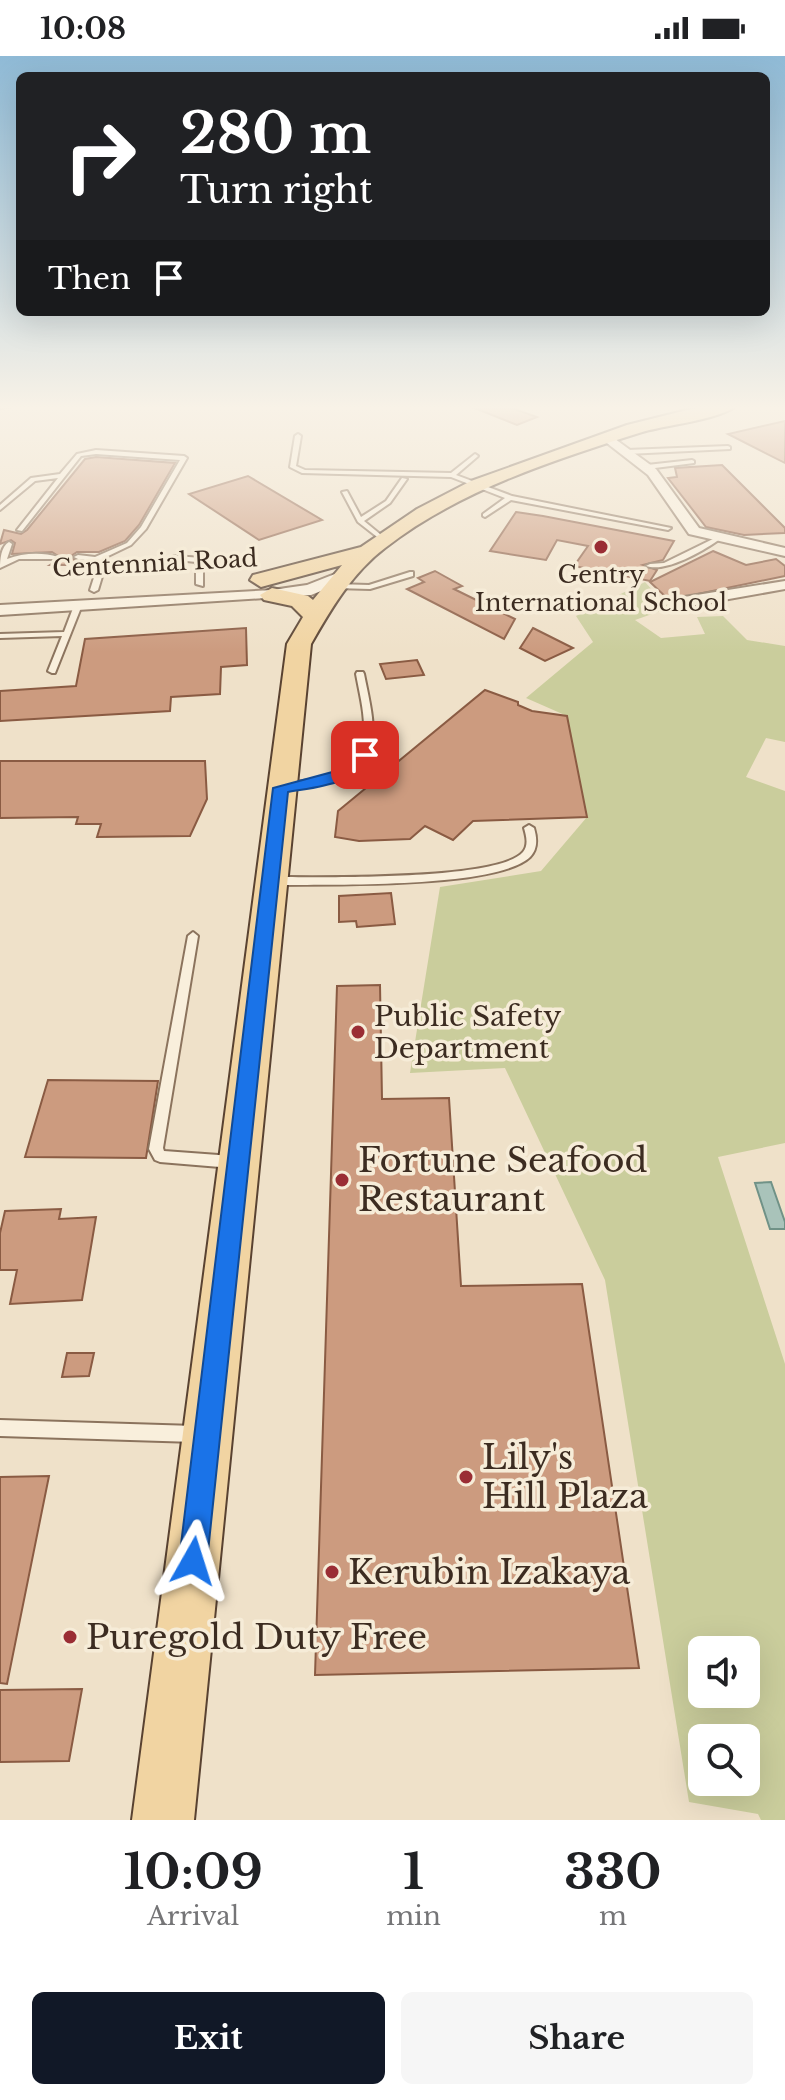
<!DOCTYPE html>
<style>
:root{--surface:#fff;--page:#f6f6f6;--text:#202124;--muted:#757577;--accent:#111827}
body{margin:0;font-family:"Libre Baskerville",serif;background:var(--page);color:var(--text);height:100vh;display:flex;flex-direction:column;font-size:30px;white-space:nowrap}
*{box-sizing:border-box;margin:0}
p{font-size:26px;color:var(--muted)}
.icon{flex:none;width:44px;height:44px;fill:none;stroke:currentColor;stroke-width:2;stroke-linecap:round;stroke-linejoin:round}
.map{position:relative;height:1764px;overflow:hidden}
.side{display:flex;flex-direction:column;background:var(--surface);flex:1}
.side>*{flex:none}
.top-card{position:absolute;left:16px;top:16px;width:754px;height:244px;border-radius:12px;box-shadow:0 8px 32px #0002;background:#202124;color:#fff;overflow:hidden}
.controls{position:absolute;left:688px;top:1580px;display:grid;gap:16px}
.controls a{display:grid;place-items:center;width:72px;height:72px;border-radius:12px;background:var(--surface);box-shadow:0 8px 32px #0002;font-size:40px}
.pin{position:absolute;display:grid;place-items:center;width:68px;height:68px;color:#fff;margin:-34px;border-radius:16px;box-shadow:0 4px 12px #0006}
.me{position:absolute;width:88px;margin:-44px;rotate:6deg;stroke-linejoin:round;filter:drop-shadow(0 0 6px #0008)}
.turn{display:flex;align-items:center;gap:28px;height:168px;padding:0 32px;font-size:36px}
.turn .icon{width:104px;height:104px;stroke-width:2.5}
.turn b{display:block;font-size:56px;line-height:68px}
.then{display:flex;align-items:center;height:76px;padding:0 32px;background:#0003;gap:16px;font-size:30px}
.eta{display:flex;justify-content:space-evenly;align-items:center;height:136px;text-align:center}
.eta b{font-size:48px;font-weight:700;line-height:56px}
.cta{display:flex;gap:16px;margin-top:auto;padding:16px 32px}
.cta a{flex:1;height:92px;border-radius:12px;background:var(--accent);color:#fff;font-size:32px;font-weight:700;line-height:92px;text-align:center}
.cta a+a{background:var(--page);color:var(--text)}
.status{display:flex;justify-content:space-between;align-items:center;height:56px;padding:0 40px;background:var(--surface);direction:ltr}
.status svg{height:22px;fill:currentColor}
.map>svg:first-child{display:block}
.green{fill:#cacd9c;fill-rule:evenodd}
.water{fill:#a9c3ba;stroke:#709287;stroke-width:2}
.building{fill:#cc9b7f;stroke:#8a5b43;stroke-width:2}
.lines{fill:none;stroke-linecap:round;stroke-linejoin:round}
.service-casing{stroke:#8b735d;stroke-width:4}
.minor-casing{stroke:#8b735d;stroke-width:4}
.tertiary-casing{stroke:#8b735d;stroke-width:4}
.primary-casing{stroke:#594231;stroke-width:4}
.service{fill:#f9efdc;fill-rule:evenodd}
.minor{fill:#f9efdc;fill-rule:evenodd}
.tertiary{fill:#f9efdc;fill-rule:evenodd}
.primary{fill:#f1d4a2;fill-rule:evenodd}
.route{fill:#1a73e8;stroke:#114b97;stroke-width:2}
.poi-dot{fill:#9a2d34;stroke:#f6ecd8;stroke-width:3}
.labels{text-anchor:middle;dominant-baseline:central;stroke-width:7;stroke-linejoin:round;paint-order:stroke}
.far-street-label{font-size:24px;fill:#3c2c21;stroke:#f6ecd8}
.far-poi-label{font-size:24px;fill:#3c2c21;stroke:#f6ecd8}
.poi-label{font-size:28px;fill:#3c2c21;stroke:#f6ecd8;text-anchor:start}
.near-poi-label{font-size:34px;fill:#3c2c21;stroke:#f6ecd8;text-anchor:start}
</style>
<div class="status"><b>10:08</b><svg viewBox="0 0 49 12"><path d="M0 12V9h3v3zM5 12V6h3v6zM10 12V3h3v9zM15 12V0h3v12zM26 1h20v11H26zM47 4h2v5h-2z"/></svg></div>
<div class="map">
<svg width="785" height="1764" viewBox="0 0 785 1764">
<rect width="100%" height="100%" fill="#efe1c9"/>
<path class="green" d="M645,526L669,552L635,564L661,582L705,578L697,561L723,560L747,584L785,590V686L766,682L746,721L785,735V1087L718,1101L785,1308V1764H761L758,1758L689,1746L605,1224L505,1012L410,1017L440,831L541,815L587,761L567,660L526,642L593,586L576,560ZM702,1594H746V1638H702ZM702,1682H746V1726H702Z"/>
<path class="water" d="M771,1126L785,1166V1173H770L755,1127Z"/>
<g class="building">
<path d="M467,349H503L537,361L517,369Z"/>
<path d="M785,365V407L728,378Z"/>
<path d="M96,401L175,407L139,469L125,485L99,496H77L71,500L75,505L73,509H50L61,502L52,496L12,498L15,487L11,484L0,488L4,474L21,478L27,474L85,403Z"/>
<path d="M722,409L785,472V477L744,479L706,471L668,422L677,421L675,412Z"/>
<path d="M248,420L322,464L259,484L189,438Z"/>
<path d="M516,456L543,460L674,485L663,504L643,509L657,514L650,525L574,510L588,490L557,484L546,504L490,495Z"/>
<path d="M713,495L746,509L776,503L785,510V520L669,544L650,526Z"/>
<path d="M435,515L462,530L454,533L515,563L504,583L407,533L424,526L418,522Z"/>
<path d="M246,572L247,609L221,611L220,638L171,641L170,655L0,665V635L76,630L85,583Z"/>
<path d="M533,572L573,592L545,605L520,592Z"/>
<path d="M417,604L424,619L386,623L380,608Z"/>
<path d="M485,634L518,646V649L532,655L567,660L587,761L473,765L453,784L425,770L410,783L359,785L335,781L338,755Z"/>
<path d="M0,705H205L207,743L190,780L97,781L101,768H76L78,761L0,762Z"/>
<path d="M391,837L395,868L357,871L356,865L339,866V840Z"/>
<path d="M380,929L382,1043L449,1042L461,1230L582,1228L639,1612L315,1619L337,930Z"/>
<path d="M48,1024L158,1025L146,1102L25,1101Z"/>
<path d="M61,1153L59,1163L96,1161L82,1244L10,1248L17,1214H0V1177L5,1155Z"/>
<path d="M67,1297H94L89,1320L62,1321Z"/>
<path d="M49,1420L7,1628L0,1627V1421Z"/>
<path d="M82,1633L69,1705L0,1706V1634Z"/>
</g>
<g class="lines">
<g class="service-casing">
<g id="service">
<path d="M0,349H17L0,352Z"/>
<path d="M298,378L301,380L296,410L305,414L451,417L475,398L478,400L477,401L456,419L512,440L671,472L668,474L511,444L485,461L483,460V458L505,442L451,421L302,417L290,411L295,380Z"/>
<path d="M728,390L730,391V393L627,398L624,396L627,394Z"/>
<path d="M96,394L184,400L187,402L146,473L131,489L104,502L107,504L98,534L94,536L90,534L99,506L78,503L74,501L78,499L95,501L127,487L141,471L180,404L96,398L81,400L22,475L17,474L58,422L35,425L0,454V449L31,422L60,418L77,398Z"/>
<path d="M692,404L694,405V407L647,413L644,411L647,409Z"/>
<path d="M402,422L407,423L390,447L364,465L386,483L381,484L358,466L342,436L347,435L361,461L386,445Z"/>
<path d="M715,482L720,483C703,495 666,517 646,510L650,508L664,507Z"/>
<path d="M9,486L12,488L7,503C23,497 42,496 58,501L54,503H19L0,512C0,504 1,490 9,486Z"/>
<path d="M174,500L203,502V530L196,528V506L177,504L173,502Z"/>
<path d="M410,516H413V520L370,533L335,532L331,530L335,528L369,529Z"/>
<path d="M75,547L82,549L55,617H52L48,615L62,580L0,582V578L64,576Z"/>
<path d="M357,616H363L364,618C374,669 388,708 325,726C312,730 296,734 282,733L280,731L282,729C298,725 316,724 332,718C378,701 363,656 356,618Z"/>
<path d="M529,769L534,772C537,782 538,793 530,801C497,833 324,828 274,829L269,825L274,821C317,821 498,825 523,796C529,789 526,779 524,772Z"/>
<path d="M193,876L198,880L163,1092L164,1095L232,1100L237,1102L239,1106L237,1110L232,1112L160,1106L155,1104L149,1093L188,880Z"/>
<path d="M0,1364L195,1370L201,1372L203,1378L201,1384L195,1386L0,1380Z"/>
</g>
</g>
<g class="minor-casing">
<g id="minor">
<path d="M603,380H611L656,413L699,472L785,492V500L689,478L648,419L603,384Z"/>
<path d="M785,525V533L684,551L676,546L684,541Z"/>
</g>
</g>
<g class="tertiary-casing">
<path id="tertiary" d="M345,514L351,515V523L311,539L0,559V549L272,534L307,529Z"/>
</g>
<g class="primary-casing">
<path id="primary" d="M707,349H737C721,364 663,369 639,377C553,404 456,436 385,492C352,517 331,553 311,588L194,1764H132L287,588L303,561L292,550L264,544L260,539L272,532L308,540L313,544L342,509L261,531L250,524L253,519L361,491L417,453L471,425L627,369Z"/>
</g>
<use href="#service" class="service"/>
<use href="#minor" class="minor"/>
<use href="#tertiary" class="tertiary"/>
<use href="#primary" class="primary"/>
</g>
<linearGradient id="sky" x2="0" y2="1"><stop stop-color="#8fbad6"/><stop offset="0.59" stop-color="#f8f2e7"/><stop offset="1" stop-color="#f8f2e7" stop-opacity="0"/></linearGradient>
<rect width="785" height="596" fill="url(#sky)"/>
<path class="route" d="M360,696L373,699C351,729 323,730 288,736L207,1505L203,1516L193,1520L183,1516L179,1505L273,732L347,712Z"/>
<g class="poi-dot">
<circle cx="601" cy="491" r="8"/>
<circle cx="358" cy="976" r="8"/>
<circle cx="342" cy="1124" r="8"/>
<circle cx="466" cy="1421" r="8"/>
<circle cx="332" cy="1516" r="8"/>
<circle cx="70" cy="1581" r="8"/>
</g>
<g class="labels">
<g class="far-street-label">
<text transform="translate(155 507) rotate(-3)">Centennial Road</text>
</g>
<g class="far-poi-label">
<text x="601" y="518">Gentry<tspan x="601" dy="28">International School</tspan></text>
</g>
<g class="poi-label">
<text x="374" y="960">Public Safety<tspan x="374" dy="32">Department</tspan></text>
</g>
<g class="near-poi-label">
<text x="358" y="1104">Fortune Seafood<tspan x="358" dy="39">Restaurant</tspan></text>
<text x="482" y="1401">Lily's<tspan x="482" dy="39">Hill Plaza</tspan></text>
<text x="348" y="1516">Kerubin Izakaya</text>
<text x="86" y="1581">Puregold Duty Free</text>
</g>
</g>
</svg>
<div class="controls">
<a><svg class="icon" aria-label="sound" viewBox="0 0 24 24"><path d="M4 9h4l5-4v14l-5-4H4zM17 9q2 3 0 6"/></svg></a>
<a><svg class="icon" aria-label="search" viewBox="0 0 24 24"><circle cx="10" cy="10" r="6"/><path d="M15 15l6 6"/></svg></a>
</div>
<div class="pin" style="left:365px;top:699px;background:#d93025"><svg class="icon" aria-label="arrive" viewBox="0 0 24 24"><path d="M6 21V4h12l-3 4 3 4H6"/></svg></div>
<svg class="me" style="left:193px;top:1505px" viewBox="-20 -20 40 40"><path d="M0-17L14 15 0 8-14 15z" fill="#1a73e8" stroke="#fff" stroke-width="4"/></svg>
<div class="top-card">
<div class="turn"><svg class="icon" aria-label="right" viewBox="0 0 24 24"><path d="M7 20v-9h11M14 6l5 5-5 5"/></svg><div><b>280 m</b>Turn right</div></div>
<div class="then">Then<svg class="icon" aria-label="arrive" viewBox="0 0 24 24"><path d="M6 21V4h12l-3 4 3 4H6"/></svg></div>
</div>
</div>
<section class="side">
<div class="eta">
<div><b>10:09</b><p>Arrival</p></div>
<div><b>1</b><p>min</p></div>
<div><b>330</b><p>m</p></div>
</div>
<div class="cta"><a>Exit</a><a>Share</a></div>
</section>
